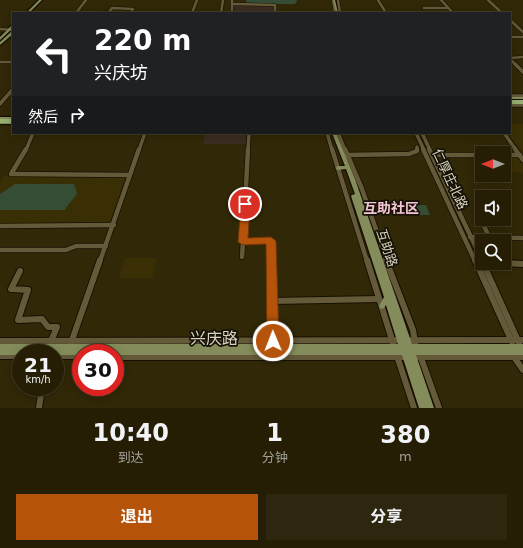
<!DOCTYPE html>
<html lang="zh">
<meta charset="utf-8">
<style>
:root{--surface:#251e05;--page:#2d270f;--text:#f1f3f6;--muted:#a3a29a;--line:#423c27;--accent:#b45309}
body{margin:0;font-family:"DejaVu Sans","Noto Sans SC",sans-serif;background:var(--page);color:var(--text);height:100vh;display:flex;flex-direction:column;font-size:15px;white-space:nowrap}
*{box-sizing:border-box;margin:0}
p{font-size:13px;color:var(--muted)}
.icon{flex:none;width:22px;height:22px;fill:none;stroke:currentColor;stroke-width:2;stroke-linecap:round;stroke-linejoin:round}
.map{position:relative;height:408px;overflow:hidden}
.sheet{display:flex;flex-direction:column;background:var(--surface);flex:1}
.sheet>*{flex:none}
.hud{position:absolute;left:12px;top:12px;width:499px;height:122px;border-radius:0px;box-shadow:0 2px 10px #0003,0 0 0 1px var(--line);background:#202124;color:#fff;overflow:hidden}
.needle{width:26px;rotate:270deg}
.tools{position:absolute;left:475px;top:146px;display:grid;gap:8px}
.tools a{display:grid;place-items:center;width:36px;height:36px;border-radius:0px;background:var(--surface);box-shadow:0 2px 10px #0003,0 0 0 1px var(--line);font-size:20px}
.speed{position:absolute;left:12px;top:344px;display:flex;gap:8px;font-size:20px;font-weight:700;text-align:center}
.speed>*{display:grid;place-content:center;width:52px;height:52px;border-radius:50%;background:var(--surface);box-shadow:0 2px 10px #0003,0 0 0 1px var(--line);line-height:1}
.speed small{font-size:10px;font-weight:400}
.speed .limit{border:6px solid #d22;background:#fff;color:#111}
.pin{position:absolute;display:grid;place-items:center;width:34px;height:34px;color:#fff;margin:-17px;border:2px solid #fff;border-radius:50%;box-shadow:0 1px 4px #0007}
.me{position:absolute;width:44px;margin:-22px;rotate:359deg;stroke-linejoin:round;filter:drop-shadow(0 0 3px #0008)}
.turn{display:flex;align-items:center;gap:14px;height:84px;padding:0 16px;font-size:18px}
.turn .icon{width:52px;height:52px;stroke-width:2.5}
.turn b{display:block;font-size:28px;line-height:34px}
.then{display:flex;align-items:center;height:38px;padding:0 16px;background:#0003;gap:8px;font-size:15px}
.eta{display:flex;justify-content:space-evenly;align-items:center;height:68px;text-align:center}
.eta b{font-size:24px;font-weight:700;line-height:28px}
.primary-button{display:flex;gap:8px;margin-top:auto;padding:8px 16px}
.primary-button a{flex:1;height:46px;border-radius:0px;background:var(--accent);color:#fff;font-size:16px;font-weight:700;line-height:46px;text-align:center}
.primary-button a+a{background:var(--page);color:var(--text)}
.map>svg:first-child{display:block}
.commercial{fill:#3b2c20}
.industrial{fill:#3c2c21}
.built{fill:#3a2f04}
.green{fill:#354d35}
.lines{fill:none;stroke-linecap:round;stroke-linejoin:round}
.minor-far3-casing{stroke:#171000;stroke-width:3.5}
.minor-far2-casing{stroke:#171000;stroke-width:5}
.minor-far1-casing{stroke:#171000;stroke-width:6}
.minor-casing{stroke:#171000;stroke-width:8}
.major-casing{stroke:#171000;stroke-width:2.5}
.highway-casing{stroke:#171000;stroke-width:2}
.minor-far3{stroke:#645a3a;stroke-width:2.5}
.minor-far2{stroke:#645a3a;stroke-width:3.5}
.minor-far1{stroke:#645a3a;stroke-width:4.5}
.minor{stroke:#645a3a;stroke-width:6}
.major{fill:#838c5a;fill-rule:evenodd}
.highway{fill:#98ae6f;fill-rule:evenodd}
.route{fill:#b45309;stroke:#753606}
.labels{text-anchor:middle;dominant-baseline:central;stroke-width:3.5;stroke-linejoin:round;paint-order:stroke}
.street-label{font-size:13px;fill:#d9d3c2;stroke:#151105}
.neighbourhood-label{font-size:14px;font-weight:bold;fill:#f5c4d6;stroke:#151105}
.near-street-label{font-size:16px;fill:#d9d3c2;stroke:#151105}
</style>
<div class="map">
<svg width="523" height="408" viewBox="0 0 523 408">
<rect width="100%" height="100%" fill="#312807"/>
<path class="commercial" d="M234,5H274V13H233Z"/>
<path class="industrial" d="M205,133H249V144H203Z"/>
<g class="built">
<path d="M510,124H523V154L507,133H510Z"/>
<path d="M504,157H517L523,166V173L504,172Z"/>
<path d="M4,176H126L109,224H0V182Z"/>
<path d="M125,258H157L152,278H119Z"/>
</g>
<g class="green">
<path d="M246,0H297V1L295,4H246Z"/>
<path d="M15,184H74L77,193C74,200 68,203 65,210H0V194Z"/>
<path d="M411,205H426L430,215H414Z"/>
</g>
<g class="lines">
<g class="minor-far3-casing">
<g id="minor-far3">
<path d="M232,0V13"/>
<path d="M333,0L335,13"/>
<path d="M338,0L340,13"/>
<path d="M378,0L386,13"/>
<path d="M441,0L453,13"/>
<path d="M488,0L502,13"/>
<path d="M232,4L275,5V13"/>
<path d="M424,8H448"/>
<path d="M76,13L86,0"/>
<path d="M97,13L109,12L112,8L133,9L131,13"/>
<path d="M192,13L197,0"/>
<path d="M221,13L223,0"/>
<path d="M510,20L523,32"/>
<path d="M0,29L13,30"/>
<path d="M510,37H523"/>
<path d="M510,58L523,57"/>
<path d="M510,59L516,65"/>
<path d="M0,62H13"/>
</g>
</g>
<g class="minor-far2-casing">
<g id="minor-far2">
<path d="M515,64L523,72"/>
<path d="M510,96H523"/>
<path d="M0,104L13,89"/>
<path d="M510,105H523"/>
<path d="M327,133L332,150"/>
<path d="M338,133L345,150"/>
<path d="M416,133L424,150"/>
<path d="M422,133L430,150"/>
<path d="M504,133L516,150"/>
<path d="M417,147V150"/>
<path d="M26,150L33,133"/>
<path d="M139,150L145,133"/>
<path d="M248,150L249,133"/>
</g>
</g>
<g class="minor-far1-casing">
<g id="minor-far1">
<path d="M248,149L243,242L271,241V261"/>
<path d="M332,149L367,261"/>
<path d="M345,149L362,189L387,261"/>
<path d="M423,149L475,261"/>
<path d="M429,149L482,260"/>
<path d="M515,149L523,160"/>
<path d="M346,155L409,154L417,151V149"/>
<path d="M432,155H482"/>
<path d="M504,155H520"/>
<path d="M11,174L130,175"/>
<path d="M11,174L26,149"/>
<path d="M482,213H478L491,241"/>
<path d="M0,226L114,225"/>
<path d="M470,237L523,238"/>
<path d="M0,250H66L76,246H106"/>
<path d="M242,257L243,242"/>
<path d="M100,261L139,149"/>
</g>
</g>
<g class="minor-casing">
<g id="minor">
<path d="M271,260L273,341"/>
<path d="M367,260L393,343"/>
<path d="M386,260L413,330L415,343"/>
<path d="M475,260L512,342"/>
<path d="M483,263L519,343"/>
<path d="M501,263L523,264"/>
<path d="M20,271L11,289L28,290L18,320L42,319L48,327H57L51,341"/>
<path d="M272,301L379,299"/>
<path d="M0,341L523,340"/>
<path d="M71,343L100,260"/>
<path d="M420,355L439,408"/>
<path d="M0,356H21"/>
<path d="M55,356H81"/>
<path d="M397,356L414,408"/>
<path d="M115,357H523"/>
<path d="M514,357L523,370"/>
<path d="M39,408L42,387"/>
</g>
</g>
<g class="major-casing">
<g id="major">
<path d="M39,0H42L29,13H26Z"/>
<path d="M333,0H335L338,13H336Z"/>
<path d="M12,25H13V28L0,40V37Z"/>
<path d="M12,31H13V34L0,45V42Z"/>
<rect x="510" y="97" width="13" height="2"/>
<rect x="0" y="117" width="13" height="2"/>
<rect x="0" y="122" width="13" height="2"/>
<path d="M332,133H336L355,179L412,344H523V355H416L434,408H419L402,355H115V353H81V355H55V353H21V355H0V344H398L386,305L384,308L382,309L380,308L379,306L384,297L351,196L352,195L355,194L346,169L338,170L335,168L338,166H345Z"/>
</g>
</g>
<g class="highway-casing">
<g id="highway">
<rect x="510" y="100" width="13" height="4"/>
<rect x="0" y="119" width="13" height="4"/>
</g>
</g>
<use href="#minor-far3" class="minor-far3"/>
<use href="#minor-far2" class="minor-far2"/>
<use href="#minor-far1" class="minor-far1"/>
<use href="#minor" class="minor"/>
<use href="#major" class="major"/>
<use href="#highway" class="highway"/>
</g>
<path class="route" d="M245,201L250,204L248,238L271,237L276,241L279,341L278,344L273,346L269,344L267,341L266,244L243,245L238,242L241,204Z"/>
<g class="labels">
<g class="street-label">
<text transform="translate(450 179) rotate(65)">仁厚庄北路</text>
<text transform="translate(387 248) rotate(71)">互助路</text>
</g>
<g class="neighbourhood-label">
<text x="391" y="208">互助社区</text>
</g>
<g class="near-street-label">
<text x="214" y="338">兴庆路</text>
</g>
</g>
</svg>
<div class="tools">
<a><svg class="needle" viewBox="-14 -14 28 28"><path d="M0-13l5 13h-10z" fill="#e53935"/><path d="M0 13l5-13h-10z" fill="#a3a29a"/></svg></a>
<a><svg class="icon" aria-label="sound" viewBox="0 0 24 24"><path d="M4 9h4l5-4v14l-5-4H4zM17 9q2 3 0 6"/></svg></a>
<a><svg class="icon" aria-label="search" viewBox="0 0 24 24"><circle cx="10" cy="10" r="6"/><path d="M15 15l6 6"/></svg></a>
</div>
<div class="speed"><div>21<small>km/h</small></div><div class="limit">30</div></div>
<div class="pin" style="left:245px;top:204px;background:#d93025"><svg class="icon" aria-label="arrive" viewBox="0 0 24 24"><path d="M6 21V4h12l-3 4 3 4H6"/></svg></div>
<svg class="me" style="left:273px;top:341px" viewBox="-20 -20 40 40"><circle r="17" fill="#b45309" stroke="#fff" stroke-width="3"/><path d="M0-11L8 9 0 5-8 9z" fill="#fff"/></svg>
<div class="hud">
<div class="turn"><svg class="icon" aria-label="left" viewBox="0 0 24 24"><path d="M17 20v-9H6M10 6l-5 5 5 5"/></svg><div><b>220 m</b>兴庆坊</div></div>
<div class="then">然后<svg class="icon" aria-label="right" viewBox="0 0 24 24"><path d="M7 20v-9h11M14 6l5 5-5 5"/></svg></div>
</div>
</div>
<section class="sheet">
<div class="eta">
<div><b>10:40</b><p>到达</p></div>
<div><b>1</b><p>分钟</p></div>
<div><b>380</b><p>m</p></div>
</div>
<div class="primary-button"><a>退出</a><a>分享</a></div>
</section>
